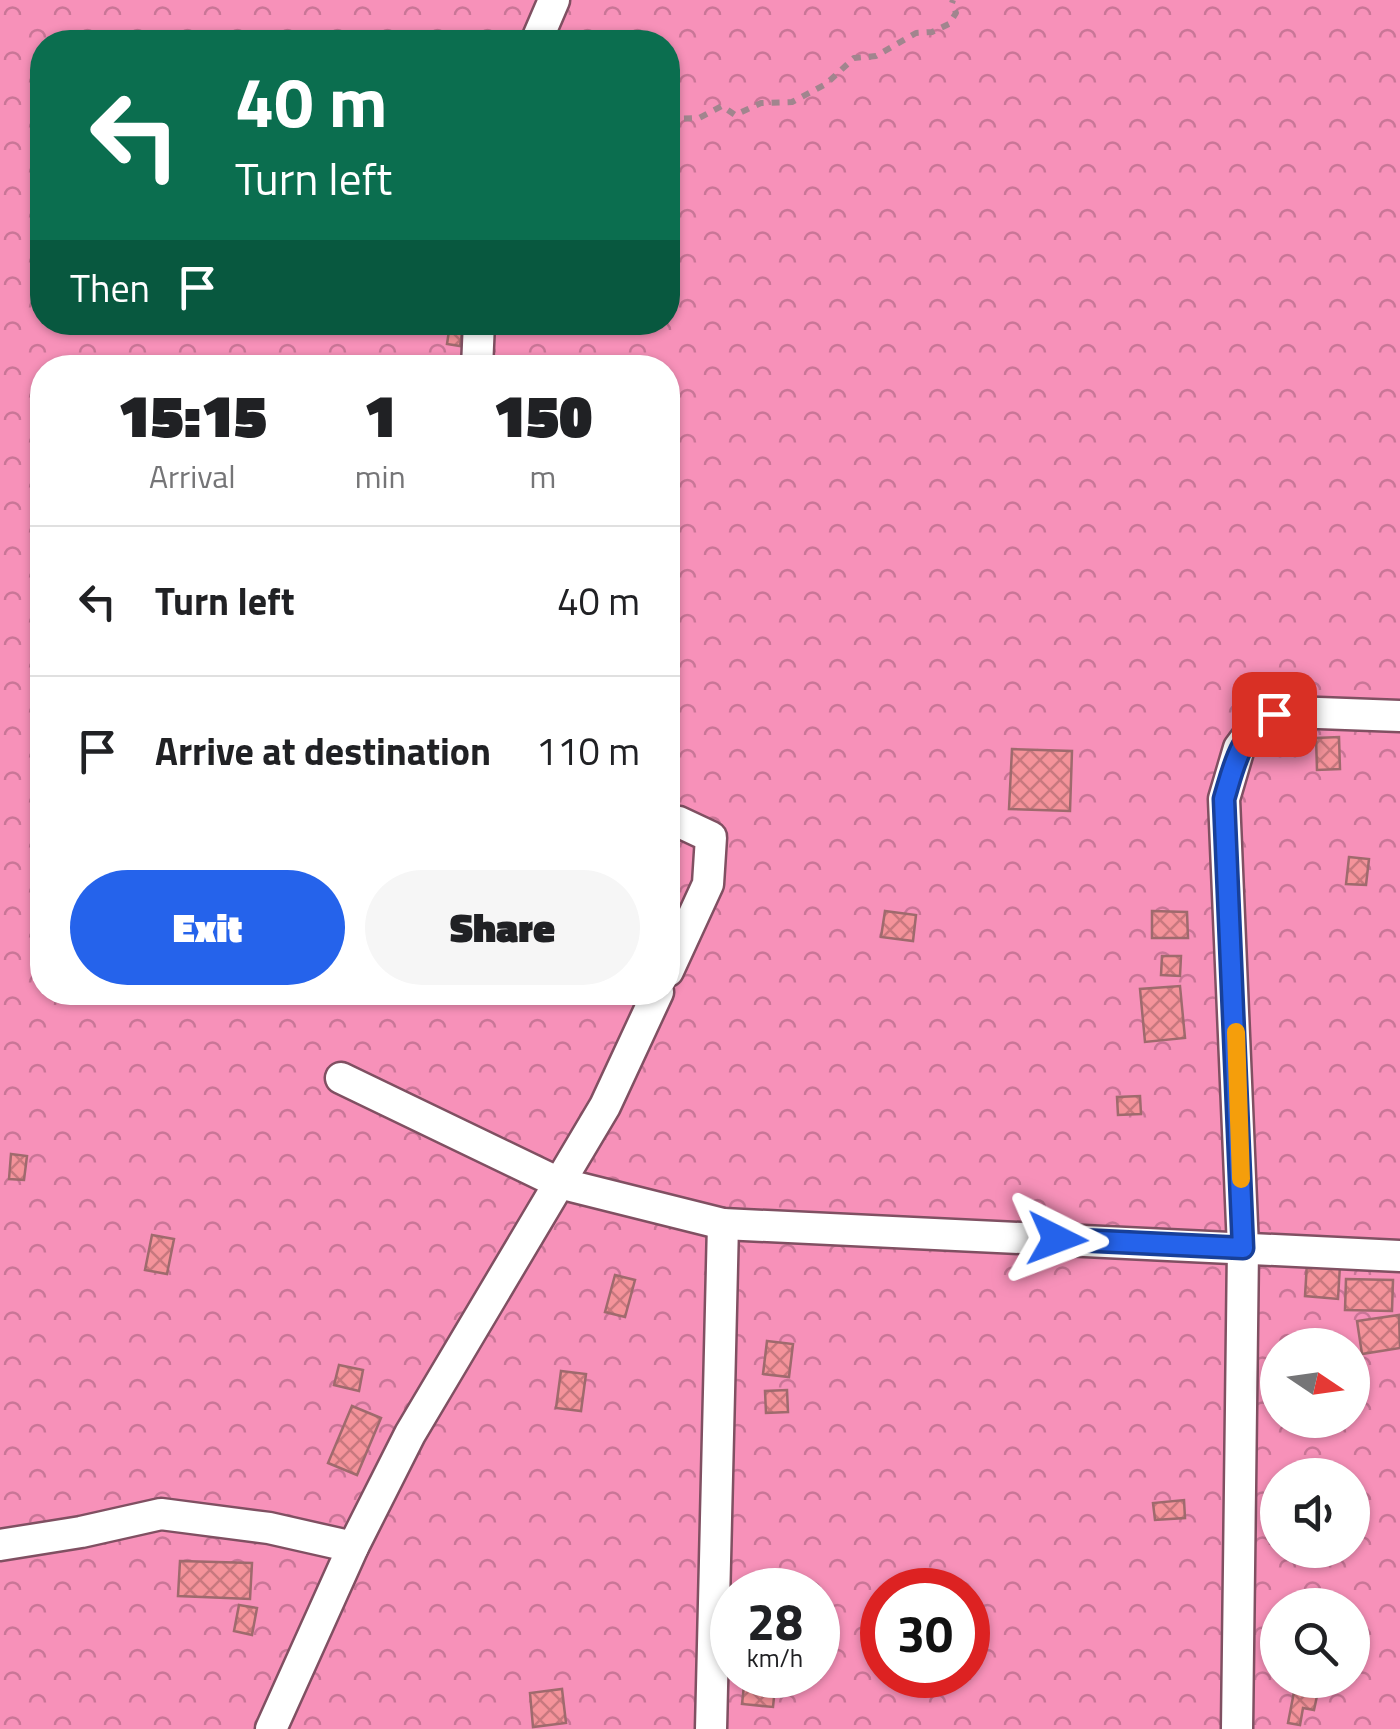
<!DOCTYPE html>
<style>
:root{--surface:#fff;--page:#f6f6f6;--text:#202124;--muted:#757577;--line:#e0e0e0;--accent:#2563eb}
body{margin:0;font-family:"Titillium Web",sans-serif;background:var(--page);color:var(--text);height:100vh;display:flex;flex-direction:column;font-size:38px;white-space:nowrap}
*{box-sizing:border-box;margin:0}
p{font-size:32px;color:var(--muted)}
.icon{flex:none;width:55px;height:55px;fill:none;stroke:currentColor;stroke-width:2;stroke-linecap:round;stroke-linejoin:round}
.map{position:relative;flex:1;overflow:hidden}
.side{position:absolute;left:30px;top:355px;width:650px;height:650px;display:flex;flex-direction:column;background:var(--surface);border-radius:40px;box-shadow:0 2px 8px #0004}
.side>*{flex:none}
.top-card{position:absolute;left:30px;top:30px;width:650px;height:305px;border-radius:40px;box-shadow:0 2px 8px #0004;background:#0b6e4f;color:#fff;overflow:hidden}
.needle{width:65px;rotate:103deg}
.tools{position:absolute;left:1260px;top:1328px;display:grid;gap:20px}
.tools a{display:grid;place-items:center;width:110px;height:110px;border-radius:50%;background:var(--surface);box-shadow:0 2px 8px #0004;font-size:50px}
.speed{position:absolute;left:710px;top:1568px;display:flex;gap:20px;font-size:50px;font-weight:700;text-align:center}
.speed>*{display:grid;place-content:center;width:130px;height:130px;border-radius:50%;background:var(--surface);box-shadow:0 2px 8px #0004;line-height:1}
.speed small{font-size:25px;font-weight:400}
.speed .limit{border:15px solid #d22;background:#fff;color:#111}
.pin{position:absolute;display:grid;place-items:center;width:85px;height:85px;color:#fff;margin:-42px;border-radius:20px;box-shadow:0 5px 15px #0006}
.me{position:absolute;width:110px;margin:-55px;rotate:93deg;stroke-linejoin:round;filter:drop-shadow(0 0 8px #0008)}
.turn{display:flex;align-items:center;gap:35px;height:210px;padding:0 40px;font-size:45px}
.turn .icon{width:130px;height:130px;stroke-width:2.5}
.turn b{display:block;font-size:70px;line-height:85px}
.then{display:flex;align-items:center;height:95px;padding:0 40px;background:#0003;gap:20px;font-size:38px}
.eta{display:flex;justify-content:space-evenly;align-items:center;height:170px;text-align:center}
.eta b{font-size:60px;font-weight:800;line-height:70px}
.action{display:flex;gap:20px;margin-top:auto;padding:20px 40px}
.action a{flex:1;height:115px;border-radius:60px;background:var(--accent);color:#fff;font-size:40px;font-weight:800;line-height:115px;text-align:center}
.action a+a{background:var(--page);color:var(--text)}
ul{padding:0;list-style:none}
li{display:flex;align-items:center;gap:30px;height:150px;padding:0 40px;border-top:2px solid var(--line)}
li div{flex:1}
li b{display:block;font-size:38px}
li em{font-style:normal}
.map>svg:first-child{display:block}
.forest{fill:url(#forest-crowns);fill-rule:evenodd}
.building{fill:url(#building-cross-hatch);stroke:#9f6a6d;stroke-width:2.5}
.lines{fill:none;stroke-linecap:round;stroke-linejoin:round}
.minor-casing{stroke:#805062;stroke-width:35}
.path{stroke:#a1858e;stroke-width:6;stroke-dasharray:8 8;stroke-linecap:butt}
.minor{stroke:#fff;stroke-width:30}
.route-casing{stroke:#184099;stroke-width:25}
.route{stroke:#2563eb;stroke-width:18}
.slow{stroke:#f59e0b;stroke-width:18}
</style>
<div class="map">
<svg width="1400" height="1729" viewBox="0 0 1400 1729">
<defs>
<pattern id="forest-crowns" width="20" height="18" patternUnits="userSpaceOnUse" patternTransform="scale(2.5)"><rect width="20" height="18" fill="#f791b9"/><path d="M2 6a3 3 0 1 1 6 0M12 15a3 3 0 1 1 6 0" fill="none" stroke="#c97697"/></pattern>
<pattern id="building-cross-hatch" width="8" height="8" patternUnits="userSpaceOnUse" patternTransform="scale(2.5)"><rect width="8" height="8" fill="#f4939a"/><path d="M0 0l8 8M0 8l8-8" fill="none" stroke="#c7787e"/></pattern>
</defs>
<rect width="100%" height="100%" fill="#f9d7e2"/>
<path class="forest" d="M0,0H1400V1729H0ZM42,42H668V322H42ZM42,368H668V992H42ZM1278,1345H1352V1420H1278ZM1278,1475H1352V1550H1278ZM732,1590H818V1675H732ZM882,1590H968V1675H882ZM1278,1605H1352V1680H1278Z"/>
<g class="building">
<path d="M449,331L462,333L460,346L447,344Z"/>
<path d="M1339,737L1340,769L1317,770L1316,738Z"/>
<path d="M1012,749L1072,751L1070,811L1009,809Z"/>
<path d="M1349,857L1369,859L1366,885L1346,884Z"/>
<path d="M885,911L916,915L913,941L881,937Z"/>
<path d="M1152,911L1187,912L1188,938H1152Z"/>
<path d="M1162,956H1181L1180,976L1161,975Z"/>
<path d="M1180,986L1185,1038L1145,1042L1140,989Z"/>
<path d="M1140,1096L1141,1114L1118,1115L1117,1097Z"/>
<path d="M11,1154L27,1156L24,1180L9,1179Z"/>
<path d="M152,1235L174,1239L167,1274L145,1270Z"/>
<path d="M1307,1263L1340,1265L1338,1299L1305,1296Z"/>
<path d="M615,1275L635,1280L625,1317L605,1312Z"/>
<path d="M1346,1279L1393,1280L1392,1311L1345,1310Z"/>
<path d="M1399,1315L1400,1348L1362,1354L1357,1321Z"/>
<path d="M767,1341L793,1344L789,1377L763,1374Z"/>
<path d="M339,1365L363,1370L359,1391L334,1385Z"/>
<path d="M561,1371L586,1374L581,1411L556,1408Z"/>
<path d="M787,1390L788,1412L766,1413L765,1391Z"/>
<path d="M352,1406L381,1418L357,1475L328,1463Z"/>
<path d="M1184,1500L1185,1518L1155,1520L1153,1503Z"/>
<path d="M180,1561L252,1563L250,1599L178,1596Z"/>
<path d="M239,1605L257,1608L252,1635L234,1631Z"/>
<path d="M745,1676L776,1678L773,1707L742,1704Z"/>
<path d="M562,1689L566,1723L533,1727L530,1693Z"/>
<path d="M1294,1692L1317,1696L1314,1710L1303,1708L1300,1725L1288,1723Z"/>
</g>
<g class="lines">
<g class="minor-casing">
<g id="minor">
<path d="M536,42L554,0"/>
<path d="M477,368L479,322"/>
<path d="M668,821L679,822L711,837L708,884L668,971"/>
<path d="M341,1078L559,1183L723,1224L1400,1256"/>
<path d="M0,1545L81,1532L161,1514L269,1528L353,1547"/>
<path d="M271,1729L353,1547L410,1434L605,1106L658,992"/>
<path d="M711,1729L723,1224"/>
<path d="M1237,1729L1243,1248L1224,799L1239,748L1256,725L1274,714L1292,712L1400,716"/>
</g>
</g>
<path class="path" d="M668,119L699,118L722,106L735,115L761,103L792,102L826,84L854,58L876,56L916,33L932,32L949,24L956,13L952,3L953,0"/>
<use href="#minor" class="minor"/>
</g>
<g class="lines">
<g class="route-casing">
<path id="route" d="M1057,1239L1243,1248L1224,799C1235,762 1239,736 1274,714"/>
</g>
<use href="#route" class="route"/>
<path class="slow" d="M1236,1032L1241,1179"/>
</g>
</svg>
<div class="tools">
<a><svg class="needle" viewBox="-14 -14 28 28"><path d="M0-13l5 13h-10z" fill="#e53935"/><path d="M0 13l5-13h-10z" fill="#757577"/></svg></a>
<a><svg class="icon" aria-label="sound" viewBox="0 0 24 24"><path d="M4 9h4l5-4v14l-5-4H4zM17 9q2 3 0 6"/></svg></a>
<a><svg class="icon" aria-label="search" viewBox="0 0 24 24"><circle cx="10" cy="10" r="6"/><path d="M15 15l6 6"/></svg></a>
</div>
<div class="speed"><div>28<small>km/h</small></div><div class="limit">30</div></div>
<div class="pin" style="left:1274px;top:714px;background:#d93025"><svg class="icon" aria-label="arrive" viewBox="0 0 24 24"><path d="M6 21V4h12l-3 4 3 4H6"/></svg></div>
<svg class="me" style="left:1057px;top:1239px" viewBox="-20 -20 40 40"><path d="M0-17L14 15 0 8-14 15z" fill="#2563eb" stroke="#fff" stroke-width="4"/></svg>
<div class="top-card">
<div class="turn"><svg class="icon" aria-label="left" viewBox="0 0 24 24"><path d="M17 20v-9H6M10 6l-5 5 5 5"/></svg><div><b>40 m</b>Turn left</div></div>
<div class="then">Then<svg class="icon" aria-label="arrive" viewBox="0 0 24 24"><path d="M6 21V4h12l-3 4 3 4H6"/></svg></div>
</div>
<section class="side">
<div class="eta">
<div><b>15:15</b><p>Arrival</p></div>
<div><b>1</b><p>min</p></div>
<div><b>150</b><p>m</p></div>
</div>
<ul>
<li><svg class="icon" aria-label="left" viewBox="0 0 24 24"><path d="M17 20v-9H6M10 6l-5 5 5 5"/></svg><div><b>Turn left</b></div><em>40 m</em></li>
<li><svg class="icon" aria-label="arrive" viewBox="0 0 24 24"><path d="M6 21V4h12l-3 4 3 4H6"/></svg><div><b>Arrive at destination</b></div><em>110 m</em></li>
</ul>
<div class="action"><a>Exit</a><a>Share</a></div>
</section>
</div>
